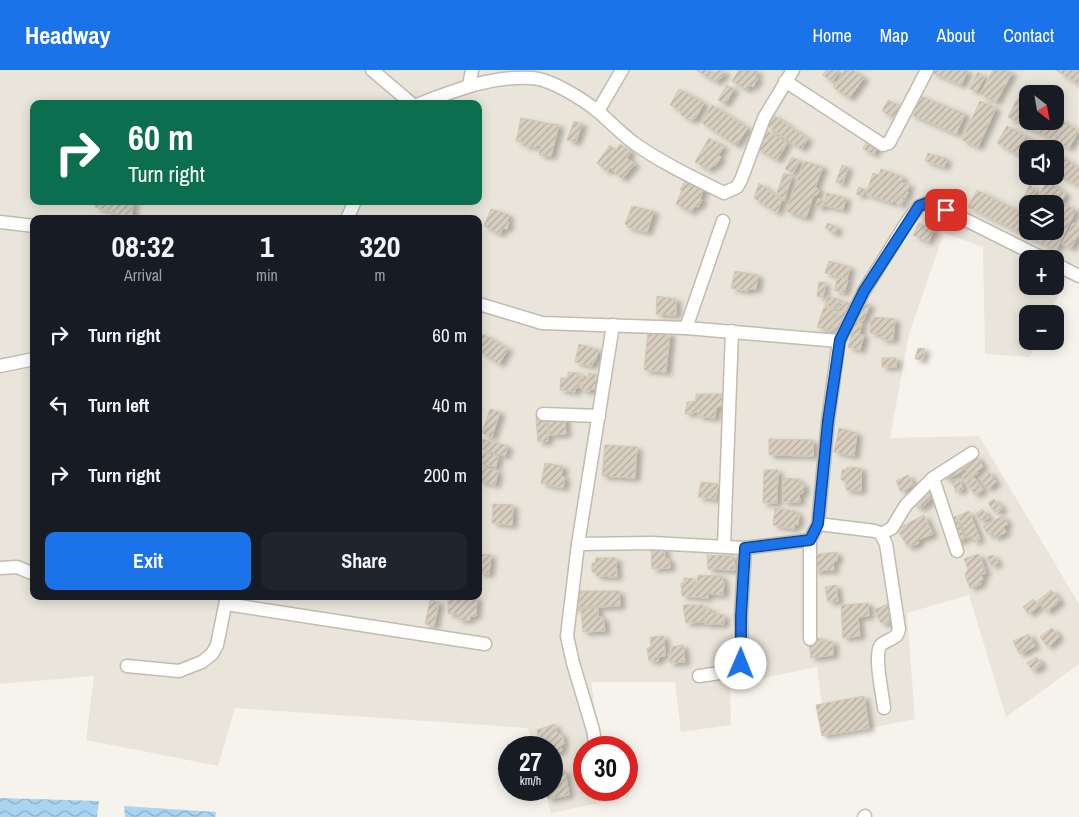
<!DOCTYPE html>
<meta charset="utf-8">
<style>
:root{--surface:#171b24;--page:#20242c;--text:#f1f3f6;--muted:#9ea1a6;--accent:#1a73e8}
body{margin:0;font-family:"Archivo Narrow",sans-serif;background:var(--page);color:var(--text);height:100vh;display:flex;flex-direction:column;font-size:19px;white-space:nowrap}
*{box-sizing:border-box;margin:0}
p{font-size:16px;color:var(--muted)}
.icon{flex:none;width:28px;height:28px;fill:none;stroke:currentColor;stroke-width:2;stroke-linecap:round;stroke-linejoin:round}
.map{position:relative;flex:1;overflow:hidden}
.drawer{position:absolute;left:30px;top:145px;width:452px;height:385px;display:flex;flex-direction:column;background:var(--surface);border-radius:10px;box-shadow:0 2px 12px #0003}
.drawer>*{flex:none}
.hud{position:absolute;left:30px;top:30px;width:452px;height:105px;border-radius:10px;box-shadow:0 2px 12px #0003;background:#0b6e4f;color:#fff;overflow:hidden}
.needle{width:32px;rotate:149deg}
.buttons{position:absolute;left:1019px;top:15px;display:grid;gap:10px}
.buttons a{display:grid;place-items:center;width:45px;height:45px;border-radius:10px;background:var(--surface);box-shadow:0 2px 12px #0003;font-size:25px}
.speed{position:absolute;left:498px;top:666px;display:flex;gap:10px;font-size:25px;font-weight:700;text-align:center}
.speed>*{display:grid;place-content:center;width:65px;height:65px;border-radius:50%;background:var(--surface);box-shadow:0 2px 12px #0003;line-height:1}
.speed small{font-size:12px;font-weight:400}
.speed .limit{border:8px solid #d22;background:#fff;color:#111}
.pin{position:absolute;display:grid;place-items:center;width:42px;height:42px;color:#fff;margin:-21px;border-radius:10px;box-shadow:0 2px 8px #0006}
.me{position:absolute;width:55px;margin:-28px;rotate:1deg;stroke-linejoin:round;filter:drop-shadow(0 0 4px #0008)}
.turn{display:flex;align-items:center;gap:18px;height:105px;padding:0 15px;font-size:22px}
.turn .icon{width:65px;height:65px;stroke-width:2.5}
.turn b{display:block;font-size:35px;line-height:42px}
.eta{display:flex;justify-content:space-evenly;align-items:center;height:85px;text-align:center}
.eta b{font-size:30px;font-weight:800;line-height:35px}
.action{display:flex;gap:10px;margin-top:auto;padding:10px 15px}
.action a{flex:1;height:58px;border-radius:10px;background:var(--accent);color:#fff;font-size:20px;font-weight:800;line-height:58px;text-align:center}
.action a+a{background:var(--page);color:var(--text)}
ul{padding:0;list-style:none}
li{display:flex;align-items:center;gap:15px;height:70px;padding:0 15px}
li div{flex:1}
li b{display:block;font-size:19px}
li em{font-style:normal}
header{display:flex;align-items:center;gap:30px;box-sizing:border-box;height:70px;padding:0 25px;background:var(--accent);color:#fff}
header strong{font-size:24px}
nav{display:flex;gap:28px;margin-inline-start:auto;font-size:18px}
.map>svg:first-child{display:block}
.residential{fill:#eae5da;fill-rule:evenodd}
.water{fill:url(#water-waves)}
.building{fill:url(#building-hatch);stroke:#d3c7b4;filter:url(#shadow)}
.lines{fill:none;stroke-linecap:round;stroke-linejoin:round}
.minor-casing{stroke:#c2bbae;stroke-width:15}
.minor{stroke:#fff;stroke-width:12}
.route-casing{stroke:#114b97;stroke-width:12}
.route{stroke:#1a73e8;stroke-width:9}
</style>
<header>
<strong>Headway</strong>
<nav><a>Home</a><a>Map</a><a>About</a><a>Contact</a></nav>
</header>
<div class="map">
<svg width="1079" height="747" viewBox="0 0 1079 747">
<defs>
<pattern id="water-waves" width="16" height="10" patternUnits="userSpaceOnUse" patternTransform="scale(1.25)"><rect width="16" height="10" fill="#a9d4f2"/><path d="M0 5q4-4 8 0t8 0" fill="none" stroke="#8caec5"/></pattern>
<pattern id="building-hatch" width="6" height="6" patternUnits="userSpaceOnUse" patternTransform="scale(1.25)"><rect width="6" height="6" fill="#d8cfc1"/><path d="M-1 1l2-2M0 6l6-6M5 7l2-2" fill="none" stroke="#b1aa9e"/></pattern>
<filter id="shadow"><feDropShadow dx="5" dy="3" stdDeviation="2.5" flood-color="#0004"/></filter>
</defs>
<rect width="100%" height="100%" fill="#f6f3ec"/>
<path class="residential" d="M0,0H1078L1079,196L1073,193L1050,244H1028V271H1037L1030,287L985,284L983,177L944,163L909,264L890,368L979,366L1079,534V594L1006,647L969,525L907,543L915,649L826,667L817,597L730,615L731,655L681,662L675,612H591L601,677L584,678V720H607L609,731L551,743L545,720H551V678L534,677L528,658L235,638L218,696L86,670L94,606L0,614ZM1028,24H1055V51H1028ZM34,34H479V131H34ZM1028,79H1055V106H1028ZM1028,134H1055V161H1028ZM34,149H479V526H34ZM1028,189H1055V216H1028Z"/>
<g class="water">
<path d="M0,728L99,731L97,747H0Z"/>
<path d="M124,736L216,742L215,747H125Z"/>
</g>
<g class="building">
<path d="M696,0H709L715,4L719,0H722L725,4L716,12Z"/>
<path d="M739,0L758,1L755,6L758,8L753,17L750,15L747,20L732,11Z"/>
<path d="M826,0H840L832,12L823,5Z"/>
<path d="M845,0H853L864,8L849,28L833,17Z"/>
<path d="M932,0H968L961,15L931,2Z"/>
<path d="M993,0H1006L1012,3L996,32L980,24Z"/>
<path d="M1056,0H1079V11L1077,14Z"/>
<path d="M978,2L985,7L976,22L969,18Z"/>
<path d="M727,15L734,19L725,34L718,30Z"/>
<path d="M679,19L704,33L695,49L694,48L692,51L680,44L682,41L670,35Z"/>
<path d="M918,25L965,44L956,64L910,44Z"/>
<path d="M1018,28L1028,33V51H1055V48L1079,60L1069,78L1008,47Z"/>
<path d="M888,30L901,36L895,48L882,41Z"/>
<path d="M980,31L996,38L978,77L962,70Z"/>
<path d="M712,35L748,58L736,75L701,52Z"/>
<path d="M773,45L808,69L801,79L766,55Z"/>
<path d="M521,48L542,52V54L545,55L546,53L559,55L551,86L539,85L541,75H536V77L523,75V72L516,71Z"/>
<path d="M574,51L582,54L576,72L567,70Z"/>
<path d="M1007,56L1043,76L1042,79H1028V90L997,73Z"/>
<path d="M766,60L787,73L777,90L756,78Z"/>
<path d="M709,68L724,77L718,85L721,87L715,96L713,95L709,100L695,92Z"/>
<path d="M867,71L878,76L874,84L863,79Z"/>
<path d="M620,74L631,82L627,88L635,94L622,109L610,98L607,102L597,93L610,75L616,81Z"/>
<path d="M928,83L947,89L944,97L925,91Z"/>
<path d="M1055,84L1079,97V116L1055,103Z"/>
<path d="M792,87L800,91L793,103L785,99Z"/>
<path d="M804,91L823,97L815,117L819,120L818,124L813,127L806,148L786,141Z"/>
<path d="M842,95L848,97L842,114L836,112Z"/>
<path d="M881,99L903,107L901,112L910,115L907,120L908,123L905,128L899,125L892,133L866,124L873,103L879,105Z"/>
<path d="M784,103L792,106L784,131L777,122Z"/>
<path d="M687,107L705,117L700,128L702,130L698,137L695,136L691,142L676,134L682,120H680Z"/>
<path d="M1048,111L1066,124L1057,137L1039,124Z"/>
<path d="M759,113L782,130L777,143L754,128Z"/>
<path d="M1030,115L1036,121L1028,134L1026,139L1019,135Z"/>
<path d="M859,117L864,119L862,126L856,124Z"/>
<path d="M977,120L1028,146V161H1055V153L1064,134L1076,140L1056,180L968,137Z"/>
<path d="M827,123L846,128L843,140L824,135Z"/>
<path d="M899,127L904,130L900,136L895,132Z"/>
<path d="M818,129L824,131L822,138L816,136Z"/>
<path d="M96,131H134L131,148L95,137Z"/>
<path d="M632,136L654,141L647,162L627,157L628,155L625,154Z"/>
<path d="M491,139L509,145L507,151L509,152L507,159L503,158L500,164L484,156Z"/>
<path d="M828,153L838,158L835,164L825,158Z"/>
<path d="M919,153L934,160L928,172L913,165Z"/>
<path d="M1073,153L1079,156V164L1071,178L1062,174Z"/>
<path d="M829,191L850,197L847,209L825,203Z"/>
<path d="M735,201L758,205L756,219H749L748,221L731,218Z"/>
<path d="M838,207L848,210L844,223L834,220Z"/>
<path d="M819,212H825L823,227L817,226Z"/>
<path d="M657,226L676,229V245L656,244Z"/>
<path d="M827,226L841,230L838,239L825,236Z"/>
<path d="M843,231L851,234L839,262L831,259Z"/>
<path d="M860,231L870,235L863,251L851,250Z"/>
<path d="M824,237L837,241L831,261L817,257Z"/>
<path d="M871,247L895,249L893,270L881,269L882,264L870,263Z"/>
<path d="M850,251L862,253L859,264L864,265L860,280L848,277L853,259L846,258Z"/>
<path d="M648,261L670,263L666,302L644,300Z"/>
<path d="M483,264L508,279L499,294L479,281V270Z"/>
<path d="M579,274L599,280L595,292L593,291L592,296L575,292Z"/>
<path d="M918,278L925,279L922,290L915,289Z"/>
<rect x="882" y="288" width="14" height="9"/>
<path d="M568,302L579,303L578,318H575V322L560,320L561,308H568Z"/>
<path d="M589,303L598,305L595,319H591L590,321H583V318H580V306L588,307Z"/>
<path d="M696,324H723L722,336L716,337L715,348L698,346V342L685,344L687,332L696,331Z"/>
<path d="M490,339L500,342L492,367L482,363Z"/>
<path d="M564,344L566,364L549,365L548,346Z"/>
<path d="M547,347L548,371L538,372L536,348Z"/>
<path d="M839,358L857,363L854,386L834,382Z"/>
<path d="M483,369L508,376L505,386L480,379Z"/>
<path d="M769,369L813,370V386L769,385Z"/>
<path d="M605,375L637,377L635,408L602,406Z"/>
<path d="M479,382L498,386L496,397L479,394Z"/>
<path d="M977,386L983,397L977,401L978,403L965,411L962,405L967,402L965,398L961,399L962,401L947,410L942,403Z"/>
<path d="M545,393L563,396L561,407H565L563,418L541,413Z"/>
<path d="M479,396L498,401L495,415L479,411Z"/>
<path d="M847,397L861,398V421L846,420V411L841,410L842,400H846Z"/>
<path d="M764,400H778L777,433H763Z"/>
<path d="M988,401L996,412L988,419L979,408Z"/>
<path d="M908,405L914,415L901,422L896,411Z"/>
<path d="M974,407L983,420L975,425L966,412Z"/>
<path d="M783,408L799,409V414H804L803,423L799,424L800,432H783Z"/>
<path d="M959,408L963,419L956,422L952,411Z"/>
<path d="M701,412L718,414L716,429L698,427Z"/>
<path d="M924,419L933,427L924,436L918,438L912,432Z"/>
<path d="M994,429L997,434L1001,435L1002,440L995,442L988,433Z"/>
<path d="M493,434L513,435L512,455L492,453Z"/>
<path d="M775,438L796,441V444L799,445L798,455L794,454V459L773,455Z"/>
<path d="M982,439L989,448L981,451L976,444Z"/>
<path d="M969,441L980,469L974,472L972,466L967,468L958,446Z"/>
<path d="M924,445L933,464L918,470L919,473L908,477L897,459Z"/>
<path d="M956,446L965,469L956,472L948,449Z"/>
<path d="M1003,446L1008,454L1003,457L1006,462L995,468L993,463L988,465L983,456Z"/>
<path d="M651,477H664L665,489H669L670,498L652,499Z"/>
<path d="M837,482V491L833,492L834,500L814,501L812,485Z"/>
<path d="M479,484L491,485L489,504L479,503Z"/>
<path d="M979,484L986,503L981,505L983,510L979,511L981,514L970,518L965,505L968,499L964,489Z"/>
<path d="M707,485L734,486L735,500L708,499Z"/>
<path d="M993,485L998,493L992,496L987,487Z"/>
<path d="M596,488H616L617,507L597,506L595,502H592V493H595Z"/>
<path d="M698,505L722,506V510L724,512L723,525L711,524L708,522V528L682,526L681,513H684V508L694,509L693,515L697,514Z"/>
<path d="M836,515L838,531L828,532L825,517Z"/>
<path d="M1051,520L1060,531L1047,542L1038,531Z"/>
<path d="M573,521H619L620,536L572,538Z"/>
<path d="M448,527H477L476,546H470V550H458V544H448Z"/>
<path d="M1033,529L1039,536L1029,544L1023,537Z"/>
<path d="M430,530L439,532L434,556L425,554Z"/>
<path d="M868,533L869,546L858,547L860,566L843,568L841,535Z"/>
<path d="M888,534L894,551L884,554V552L881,553L874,540Z"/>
<path d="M683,535H704L705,552L686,553Z"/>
<path d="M598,538V547H603L605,561L583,562L581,539Z"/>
<path d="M704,539H712V544L724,545V554H705Z"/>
<path d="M1052,558L1059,567L1048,577L1040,567Z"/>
<path d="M1029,564L1035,576L1020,584L1013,571Z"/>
<path d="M664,566L665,586L658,587V591H649L647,578L651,577L650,567Z"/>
<path d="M823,568V572L833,571V585L811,588L809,573L814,569Z"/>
<path d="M683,575L685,592L670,593L668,583L671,582V577Z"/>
<path d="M1036,587L1042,595L1033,601L1027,593Z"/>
<path d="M864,626L869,658L822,666L816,635Z"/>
<path d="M555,654L557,663L562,664L564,674L561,675L562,681L551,683V678H540L537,660Z"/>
<path d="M565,700L569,725L548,729L546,720H551V703Z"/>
</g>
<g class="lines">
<g class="minor-casing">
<g id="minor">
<path d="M372,0L412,34"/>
<path d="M785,11L883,75L889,73L927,0"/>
<path d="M469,15L472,0"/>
<path d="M419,34C456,20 493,5 533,8C553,10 584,30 600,43C611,53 622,64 634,73C662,93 694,108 724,123L737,117L741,110L764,48L793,0"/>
<path d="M598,41L622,0"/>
<path d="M347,149L355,131"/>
<path d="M0,152L34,156"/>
<path d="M1055,194L1079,206"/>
<path d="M479,234L542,253L686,258L839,271"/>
<path d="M686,258L723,151"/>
<path d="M0,296L34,289"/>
<path d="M543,344L599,346"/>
<path d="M933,408L957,481"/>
<path d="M818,454L875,461L881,464L886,474L899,559L897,565C893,569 885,571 881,575C873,584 883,626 884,638"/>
<path d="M881,464L892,458L906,435L933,408L972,383"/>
<path d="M578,474L652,473L745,478L810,470"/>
<path d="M724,476L732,261"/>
<path d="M0,498L17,497L34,504"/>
<path d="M226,534L485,574"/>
<path d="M810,569V470L818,454L828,351L839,271L864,221L907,152L919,136L930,132L1044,189"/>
<path d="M127,596L179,601L202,592L212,584L217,575L227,526"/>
<path d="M699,606L734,601L740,598L742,583L741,546L745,478"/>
<path d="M596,678L593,660L573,593L567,566L578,474L613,255"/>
<path d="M864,747L865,746"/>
</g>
</g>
<use href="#minor" class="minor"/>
</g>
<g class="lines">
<g class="route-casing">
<path id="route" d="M741,594V546L745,478L810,470L818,454L828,351L840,270L864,221L919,136L930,132L946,140"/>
</g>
<use href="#route" class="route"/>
</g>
</svg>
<div class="buttons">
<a><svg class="needle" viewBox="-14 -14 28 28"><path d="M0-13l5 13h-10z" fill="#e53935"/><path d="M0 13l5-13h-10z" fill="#9ea1a6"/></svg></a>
<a><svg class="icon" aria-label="sound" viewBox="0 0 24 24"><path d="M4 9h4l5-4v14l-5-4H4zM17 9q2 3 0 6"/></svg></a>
<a><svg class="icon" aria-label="layers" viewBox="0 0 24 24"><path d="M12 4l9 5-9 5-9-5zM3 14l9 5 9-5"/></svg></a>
<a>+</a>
<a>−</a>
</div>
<div class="speed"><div>27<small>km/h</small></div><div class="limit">30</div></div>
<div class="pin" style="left:946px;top:140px;background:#d93025"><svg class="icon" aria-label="arrive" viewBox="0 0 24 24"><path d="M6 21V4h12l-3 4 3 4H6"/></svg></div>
<svg class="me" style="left:741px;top:594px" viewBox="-20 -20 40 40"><circle r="19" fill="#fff"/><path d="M0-13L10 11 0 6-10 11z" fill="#1a73e8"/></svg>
<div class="hud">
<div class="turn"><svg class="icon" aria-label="right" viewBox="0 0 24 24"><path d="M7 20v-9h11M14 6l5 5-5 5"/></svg><div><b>60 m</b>Turn right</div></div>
</div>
<section class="drawer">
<div class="eta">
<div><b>08:32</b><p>Arrival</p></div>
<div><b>1</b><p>min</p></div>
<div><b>320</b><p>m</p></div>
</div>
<ul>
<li><svg class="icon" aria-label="right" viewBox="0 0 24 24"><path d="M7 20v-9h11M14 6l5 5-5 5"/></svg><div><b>Turn right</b></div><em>60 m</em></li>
<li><svg class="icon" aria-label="left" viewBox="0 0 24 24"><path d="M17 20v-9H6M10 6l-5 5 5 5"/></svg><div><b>Turn left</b></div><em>40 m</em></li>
<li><svg class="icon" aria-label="right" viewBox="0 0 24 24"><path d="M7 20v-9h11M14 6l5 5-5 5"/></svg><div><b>Turn right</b></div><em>200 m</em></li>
</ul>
<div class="action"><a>Exit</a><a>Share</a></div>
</section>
</div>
